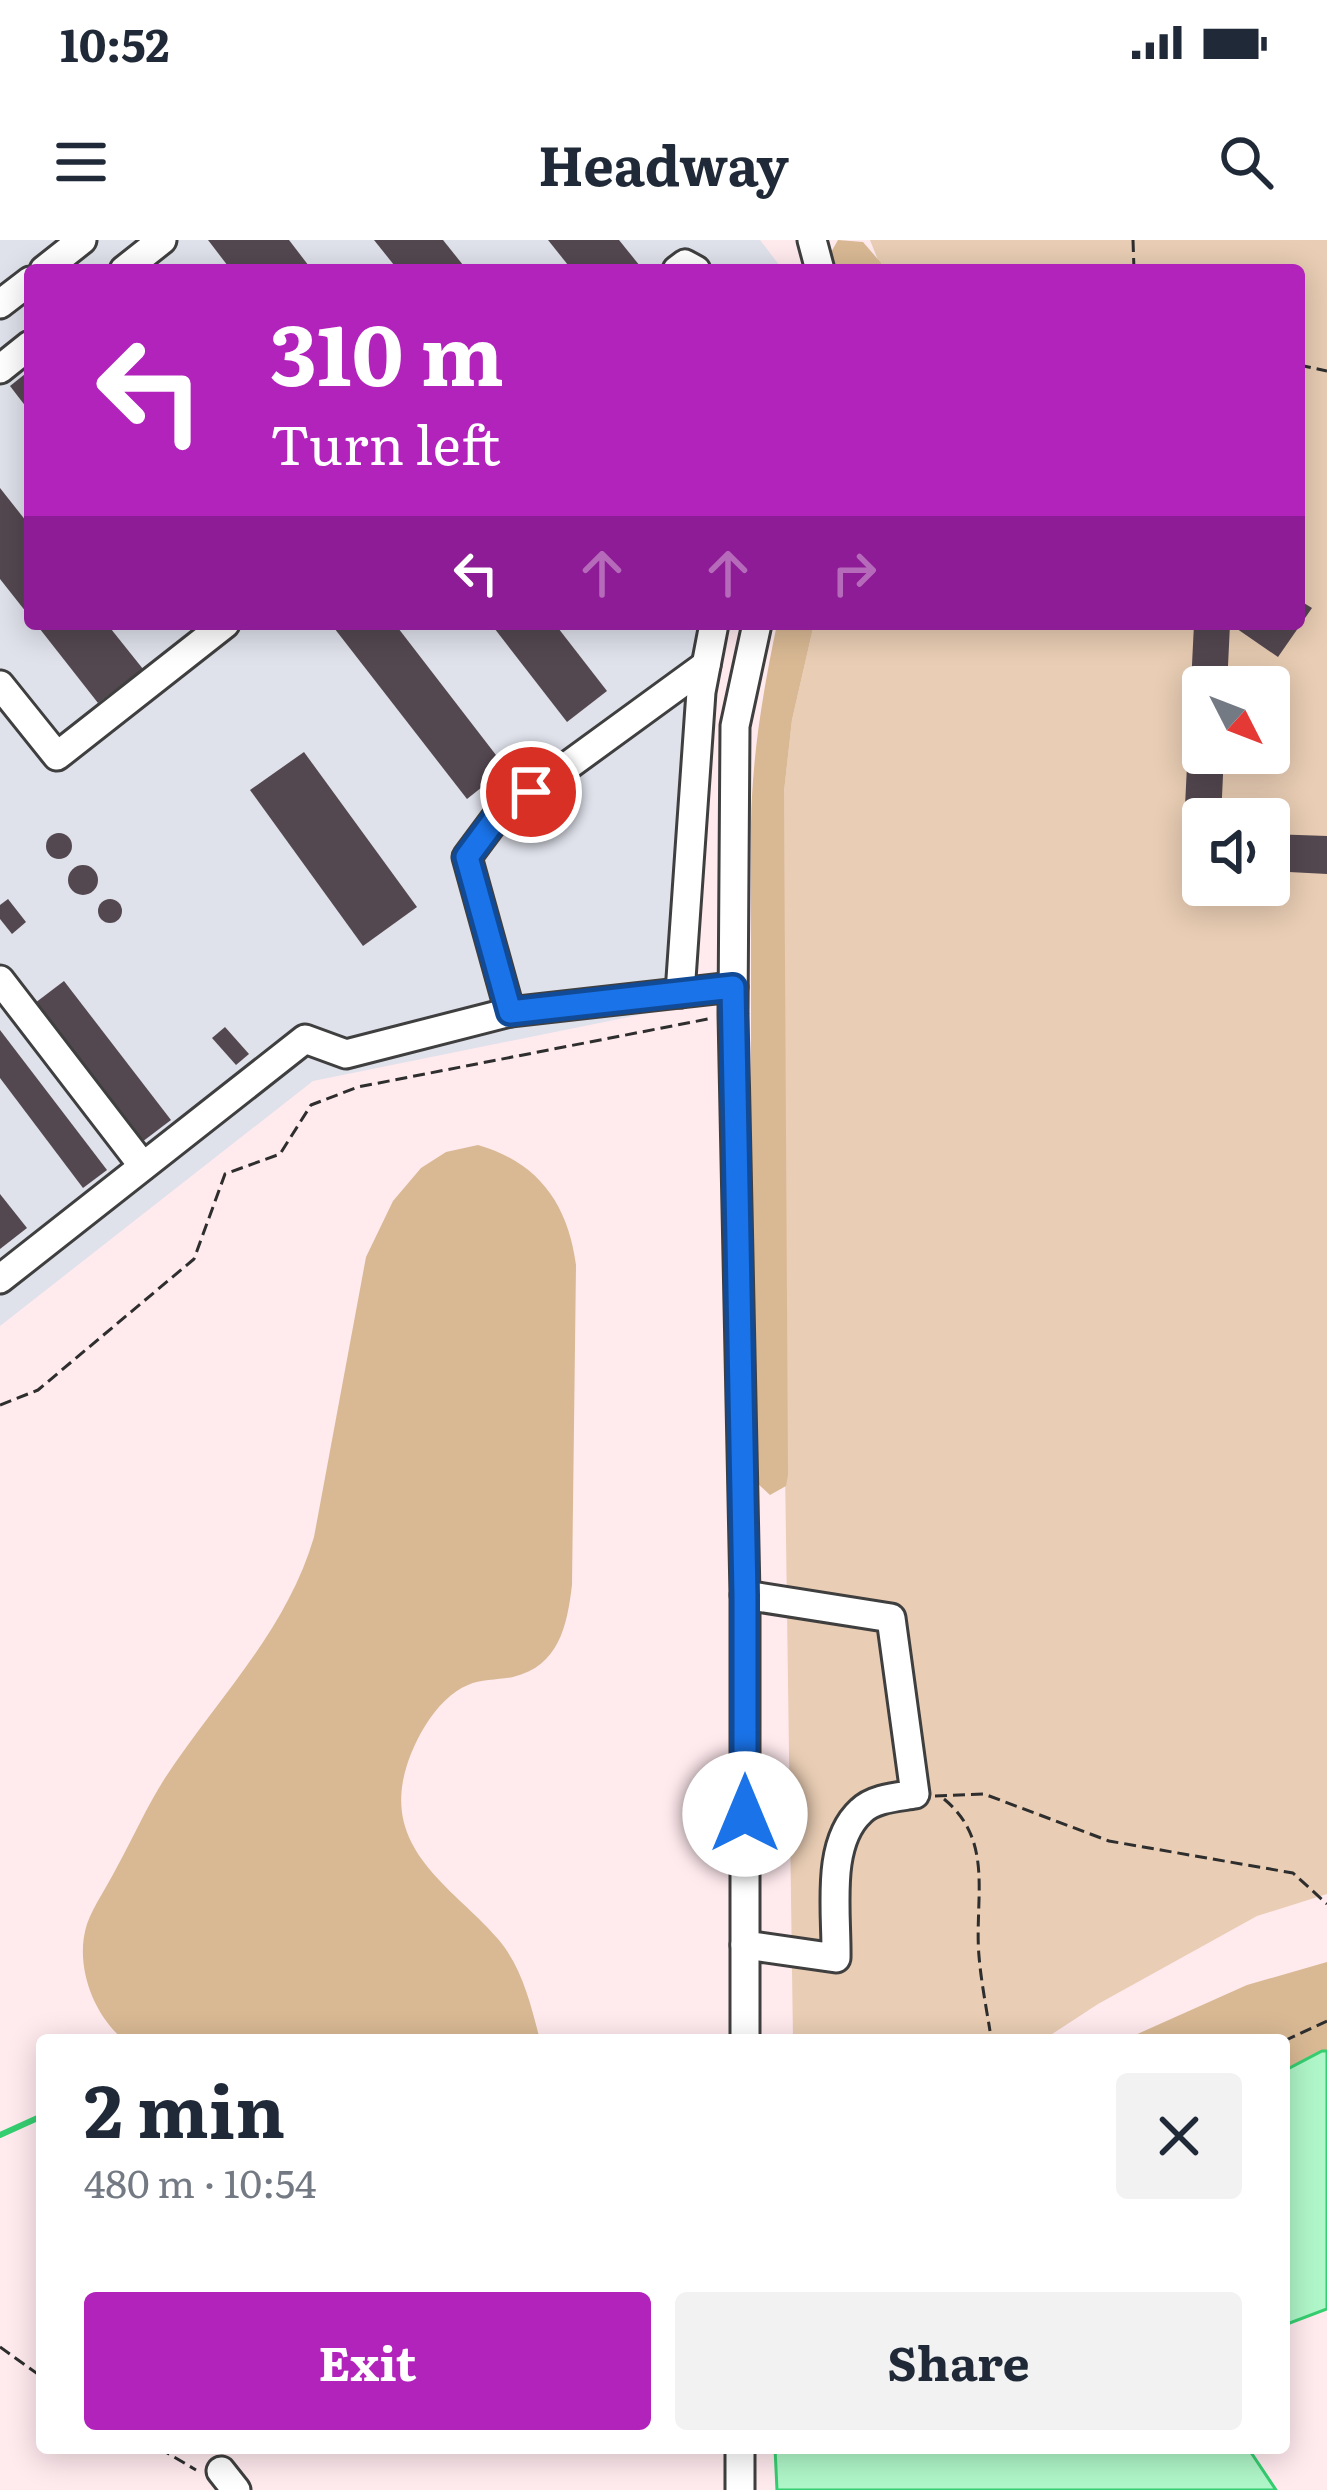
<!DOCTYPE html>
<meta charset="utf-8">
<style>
:root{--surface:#fff;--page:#f2f2f3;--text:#1f2937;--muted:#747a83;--accent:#b223bc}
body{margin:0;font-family:Literata,serif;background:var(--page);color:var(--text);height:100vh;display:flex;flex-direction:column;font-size:45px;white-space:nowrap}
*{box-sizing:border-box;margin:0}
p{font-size:39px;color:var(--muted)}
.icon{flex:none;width:66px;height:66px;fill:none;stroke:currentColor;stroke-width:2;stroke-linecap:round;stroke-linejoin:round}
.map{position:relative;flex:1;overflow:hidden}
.drawer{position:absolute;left:36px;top:1794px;width:1254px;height:420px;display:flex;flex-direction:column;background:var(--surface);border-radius:12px;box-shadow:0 6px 30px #0003}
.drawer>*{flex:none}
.banner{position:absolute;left:24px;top:24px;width:1281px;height:366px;border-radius:12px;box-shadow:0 6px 30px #0003;background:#b223bc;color:#fff;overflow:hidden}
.needle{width:78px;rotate:132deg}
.tools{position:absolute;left:1182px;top:426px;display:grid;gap:24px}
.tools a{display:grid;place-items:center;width:108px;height:108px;border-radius:12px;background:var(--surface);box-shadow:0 6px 30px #0003;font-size:60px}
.pin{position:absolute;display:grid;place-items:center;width:102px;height:102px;color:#fff;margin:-51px;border:6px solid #fff;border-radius:50%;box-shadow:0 3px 12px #0007}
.me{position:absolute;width:132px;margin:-66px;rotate:0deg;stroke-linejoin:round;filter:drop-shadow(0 0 9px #0008)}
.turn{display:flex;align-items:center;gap:42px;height:252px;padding:0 48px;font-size:54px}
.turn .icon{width:156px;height:156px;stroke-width:2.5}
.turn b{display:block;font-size:84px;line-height:102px}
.lanes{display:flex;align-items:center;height:114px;padding:0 48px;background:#0003;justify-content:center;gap:60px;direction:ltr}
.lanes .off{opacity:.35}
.round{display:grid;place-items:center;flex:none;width:126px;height:126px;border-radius:12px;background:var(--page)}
.overview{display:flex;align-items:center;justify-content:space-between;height:204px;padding:0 48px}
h1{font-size:72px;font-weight:700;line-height:90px}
.cta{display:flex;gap:24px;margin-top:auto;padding:24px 48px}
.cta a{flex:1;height:138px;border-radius:12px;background:var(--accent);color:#fff;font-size:48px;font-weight:700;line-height:138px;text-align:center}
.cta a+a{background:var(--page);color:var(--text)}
.status{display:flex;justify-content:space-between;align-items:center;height:84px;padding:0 60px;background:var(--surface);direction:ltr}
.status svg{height:33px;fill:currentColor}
header{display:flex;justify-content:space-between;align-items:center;height:156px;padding:0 48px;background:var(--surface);font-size:54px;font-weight:700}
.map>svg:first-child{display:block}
.industrial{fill:#dfe1eb}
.green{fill:#e9cdb4;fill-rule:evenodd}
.forest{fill:#d9b994}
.water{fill:#aff6c8;stroke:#35ce70;stroke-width:3}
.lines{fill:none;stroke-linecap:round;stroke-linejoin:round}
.stream{stroke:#35ce70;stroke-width:6}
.building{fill:#544850}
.minor-casing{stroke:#3f3f3f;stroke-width:33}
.path{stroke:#2e2e2e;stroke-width:3;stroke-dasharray:12 6;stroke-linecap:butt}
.minor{stroke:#fff;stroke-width:27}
.route-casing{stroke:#114b97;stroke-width:30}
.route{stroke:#1a73e8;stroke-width:21}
</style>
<div class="status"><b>10:52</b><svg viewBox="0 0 49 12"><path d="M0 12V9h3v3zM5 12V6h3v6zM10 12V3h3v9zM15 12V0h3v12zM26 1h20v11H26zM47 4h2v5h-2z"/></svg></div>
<header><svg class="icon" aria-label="menu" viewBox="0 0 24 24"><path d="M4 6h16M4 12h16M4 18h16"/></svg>Headway<svg class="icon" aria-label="search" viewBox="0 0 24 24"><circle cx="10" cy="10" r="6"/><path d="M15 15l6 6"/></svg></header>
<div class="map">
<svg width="1327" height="2250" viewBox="0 0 1327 2250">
<rect width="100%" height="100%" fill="#ffeaee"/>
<path class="industrial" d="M0,0H760L783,30H30V384H720L688,765L313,841L0,1086Z"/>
<path class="green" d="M870,0H1327V1654L1257,1676L1098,1764L1043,1800H793L785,1225L784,552L792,480L814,384H1299V30H882ZM1203,447H1269V513H1203ZM1203,579H1269V645H1203Z"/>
<g class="forest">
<path d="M838,0L863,2L881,23L882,30H833L830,14Z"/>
<path d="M777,384H814L792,480L784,552L788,1235L786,1246L770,1255L755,1241L751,1228V585C752,516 763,451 777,384Z"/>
<path d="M478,905C538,922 568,964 576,1025L572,1345C567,1386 559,1426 513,1437C499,1440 481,1439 468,1445C435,1458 409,1508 403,1541C389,1615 458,1652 498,1699C522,1727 531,1765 540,1800H124C93,1775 74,1724 87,1684C94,1665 108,1645 117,1627C133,1598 147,1566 165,1538C217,1459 287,1390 314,1297L366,1017L393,961L421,928L446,912Z"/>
<path d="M1327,1722V1811L1284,1831V1800H1124L1247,1745Z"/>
</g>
<g class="water">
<path d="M1322,1811H1327V2069L1287,2084L1284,2090V1831Z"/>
<path d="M775,2208H1248L1276,2250H777Z"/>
</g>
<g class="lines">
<path class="stream" d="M0,1895L42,1876"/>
</g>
<g class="building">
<path d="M208,0H289L312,30H231Z"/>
<path d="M374,0H443L467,30H398Z"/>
<path d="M548,0H619L640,26L634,30H572Z"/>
<path d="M30,130V172L10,146Z"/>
<path d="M0,248L30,286V377L0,339Z"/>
<path d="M1299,360L1312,368L1278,417L1230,384H1299Z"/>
<path d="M36,384H107L143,429L98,463Z"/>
<path d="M331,384H395L506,528L467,559Z"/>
<path d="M491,384H555L607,451L567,482Z"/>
<path d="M1194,384H1230L1227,447H1203V513H1224L1221,579H1203V628L1182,627Z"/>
<path d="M304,512L417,667L363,706L250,550Z"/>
<circle cx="59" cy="606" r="13"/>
<path d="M1269,594L1327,596V634L1269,631Z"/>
<circle cx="83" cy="640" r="15"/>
<circle cx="110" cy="671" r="12"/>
<path d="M8,659L26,682L12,694L0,679V665Z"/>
<path d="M64,741L171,880L142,902L35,763Z"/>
<path d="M225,787L249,814L236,825L212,798Z"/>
<path d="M0,790L107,930L83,948L0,838Z"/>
<path d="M0,954L27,988L0,1009Z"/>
</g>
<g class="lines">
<g class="minor-casing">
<g id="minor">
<path d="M812,0L820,30"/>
<path d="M44,30L82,0"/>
<path d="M124,30L162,0"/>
<path d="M677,30L685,24L696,30"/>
<path d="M0,64L30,41"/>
<path d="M0,129L30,105"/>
<path d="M0,445L57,516L225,384"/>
<path d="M0,740L143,926"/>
<path d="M680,753L701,452L714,384"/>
<path d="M510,772L467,617L496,578L706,425"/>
<path d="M0,1039L305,799L346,814L510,772L733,747"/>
<path d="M745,1355L891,1378L915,1554C898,1557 874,1558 861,1571C825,1604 837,1673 836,1718L745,1705"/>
<path d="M745,1800V1355L733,774L735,486L757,384"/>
<path d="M740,2208V2250"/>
<path d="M221,2231L236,2250"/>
</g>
</g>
<g class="path">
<path d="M1133,0L1134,30"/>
<path d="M1299,125L1327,131"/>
<path d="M0,1165L38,1150L194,1019L225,934L280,914L311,865L358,847L708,779"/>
<path d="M935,1556L984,1554L1109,1601L1293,1633L1327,1664"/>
<path d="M944,1559C995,1601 974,1659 979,1716C981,1741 986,1766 990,1791"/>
<path d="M1284,1801L1327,1781"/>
<path d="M0,2107L42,2137"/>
<path d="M159,2208L196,2230"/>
</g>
<use href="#minor" class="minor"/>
</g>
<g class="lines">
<g class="route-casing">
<path id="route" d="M531,552L496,578L467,617L510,772L733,747L745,1355V1574"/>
</g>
<use href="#route" class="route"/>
</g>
</svg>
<div class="tools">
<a><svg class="needle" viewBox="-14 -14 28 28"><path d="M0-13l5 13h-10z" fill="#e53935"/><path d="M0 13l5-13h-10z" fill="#747a83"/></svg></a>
<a><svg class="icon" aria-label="sound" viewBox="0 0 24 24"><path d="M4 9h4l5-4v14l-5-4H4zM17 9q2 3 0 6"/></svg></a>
</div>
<div class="pin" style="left:531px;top:552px;background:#d93025"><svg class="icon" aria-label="arrive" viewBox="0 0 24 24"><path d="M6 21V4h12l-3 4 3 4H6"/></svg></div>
<svg class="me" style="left:745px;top:1574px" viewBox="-20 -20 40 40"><circle r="19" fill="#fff"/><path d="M0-13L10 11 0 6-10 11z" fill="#1a73e8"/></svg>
<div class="banner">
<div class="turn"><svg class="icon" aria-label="left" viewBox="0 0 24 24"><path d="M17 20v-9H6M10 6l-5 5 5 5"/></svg><div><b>310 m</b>Turn left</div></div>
<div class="lanes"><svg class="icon" aria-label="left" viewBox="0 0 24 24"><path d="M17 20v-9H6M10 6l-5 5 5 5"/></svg><svg class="icon off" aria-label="ahead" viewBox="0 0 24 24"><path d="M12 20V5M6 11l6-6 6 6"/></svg><svg class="icon off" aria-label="ahead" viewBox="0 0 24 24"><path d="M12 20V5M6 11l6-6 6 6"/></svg><svg class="icon off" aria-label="right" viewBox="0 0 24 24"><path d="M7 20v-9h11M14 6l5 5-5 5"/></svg></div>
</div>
<section class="drawer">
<div class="overview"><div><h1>2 min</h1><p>480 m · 10:54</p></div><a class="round"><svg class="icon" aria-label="close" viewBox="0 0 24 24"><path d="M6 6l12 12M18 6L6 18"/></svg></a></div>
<div class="cta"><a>Exit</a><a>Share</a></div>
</section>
</div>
